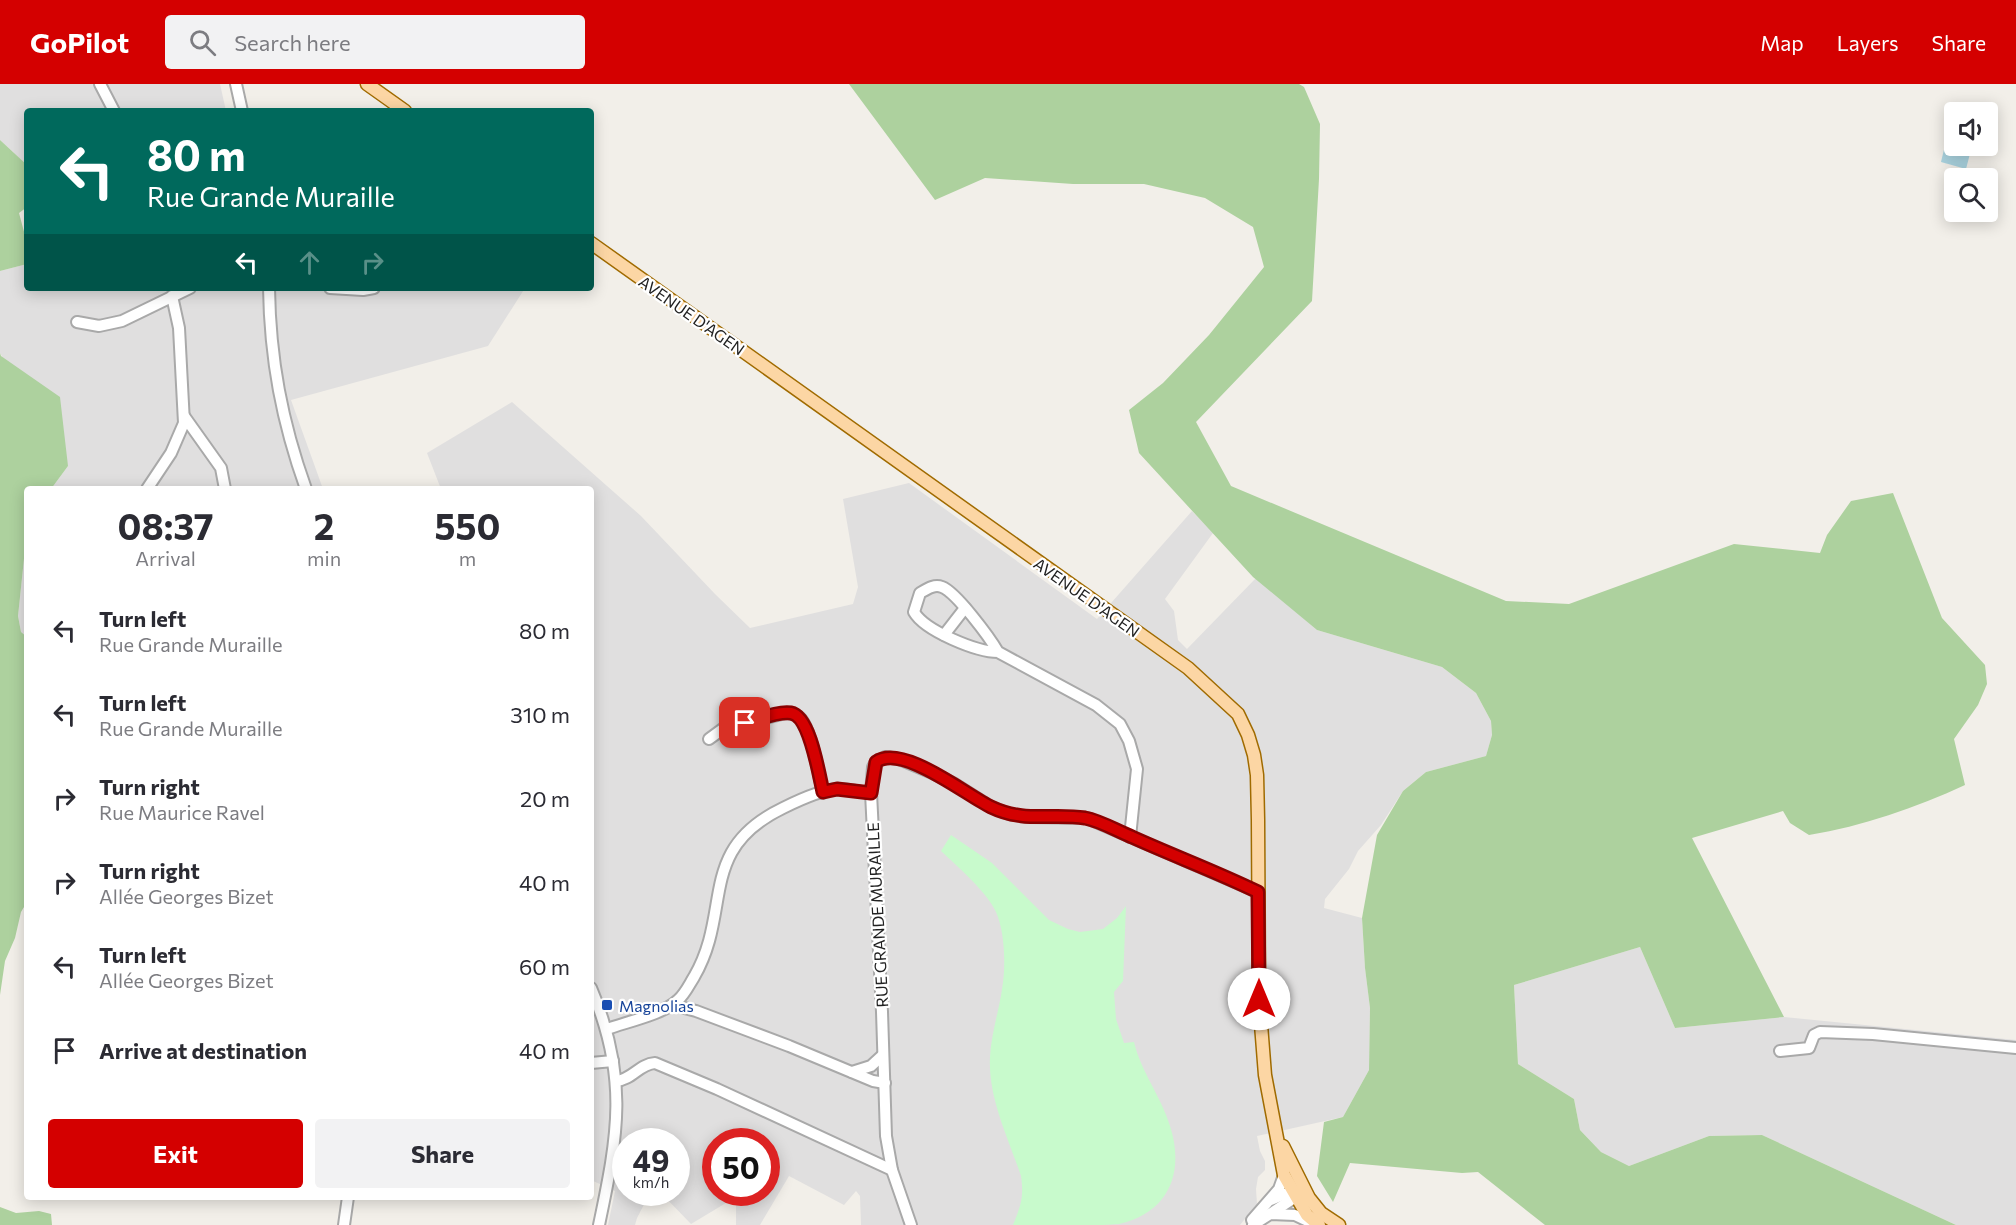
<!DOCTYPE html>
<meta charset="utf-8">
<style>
:root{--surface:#fff;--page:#f2f2f3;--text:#2b2b33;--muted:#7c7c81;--accent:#d40000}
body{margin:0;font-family:Commissioner,sans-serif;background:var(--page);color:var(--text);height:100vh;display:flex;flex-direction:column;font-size:22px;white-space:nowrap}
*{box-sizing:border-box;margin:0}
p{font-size:20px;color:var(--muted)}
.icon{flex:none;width:33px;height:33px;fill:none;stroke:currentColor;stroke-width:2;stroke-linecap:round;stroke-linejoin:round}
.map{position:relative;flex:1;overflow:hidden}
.sheet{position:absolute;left:24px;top:402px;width:570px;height:714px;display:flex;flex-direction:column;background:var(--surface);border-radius:6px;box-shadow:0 3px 15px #0003}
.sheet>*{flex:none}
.hud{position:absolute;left:24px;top:24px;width:570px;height:183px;border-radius:6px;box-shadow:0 3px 15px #0003;background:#00695c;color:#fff;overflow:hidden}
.controls{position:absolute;left:1944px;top:18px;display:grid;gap:12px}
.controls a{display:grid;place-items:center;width:54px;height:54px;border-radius:6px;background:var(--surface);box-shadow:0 3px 15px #0003;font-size:30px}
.speed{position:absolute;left:612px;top:1044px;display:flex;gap:12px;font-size:30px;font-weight:700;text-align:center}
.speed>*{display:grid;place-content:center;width:78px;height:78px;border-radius:50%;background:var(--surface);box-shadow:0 3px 15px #0003;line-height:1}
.speed small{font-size:15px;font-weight:400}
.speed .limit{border:9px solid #d22;background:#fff;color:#111}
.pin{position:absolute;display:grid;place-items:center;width:51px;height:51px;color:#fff;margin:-26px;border-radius:12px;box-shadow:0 3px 9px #0006}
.me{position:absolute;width:66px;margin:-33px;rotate:0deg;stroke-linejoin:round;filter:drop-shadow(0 0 4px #0008)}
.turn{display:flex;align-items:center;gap:21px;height:126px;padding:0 24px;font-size:27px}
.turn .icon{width:78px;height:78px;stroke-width:2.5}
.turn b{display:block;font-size:42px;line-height:51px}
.lanes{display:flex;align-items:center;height:57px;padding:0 24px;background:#0003;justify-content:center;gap:30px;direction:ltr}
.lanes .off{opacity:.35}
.eta{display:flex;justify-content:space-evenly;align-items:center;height:102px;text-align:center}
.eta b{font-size:36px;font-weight:700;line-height:42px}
.primary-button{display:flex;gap:12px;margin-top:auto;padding:12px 24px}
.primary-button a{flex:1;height:69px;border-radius:6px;background:var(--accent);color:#fff;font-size:24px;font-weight:700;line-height:69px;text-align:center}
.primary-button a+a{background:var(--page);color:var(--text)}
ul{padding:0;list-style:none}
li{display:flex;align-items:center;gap:18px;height:84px;padding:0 24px}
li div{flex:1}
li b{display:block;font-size:22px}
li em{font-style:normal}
header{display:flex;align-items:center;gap:36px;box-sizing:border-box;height:84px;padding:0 30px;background:var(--accent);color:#fff}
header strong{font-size:28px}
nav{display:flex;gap:33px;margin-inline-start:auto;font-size:21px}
.search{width:420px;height:54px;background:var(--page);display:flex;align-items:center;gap:15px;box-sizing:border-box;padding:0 21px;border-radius:6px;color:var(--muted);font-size:22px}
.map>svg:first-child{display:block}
.residential{fill:#e0dfdf;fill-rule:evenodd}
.forest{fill:#add19e}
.park{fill:#c8facc}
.water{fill:#aad3df}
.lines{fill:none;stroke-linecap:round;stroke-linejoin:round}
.minor-casing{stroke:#a9a9a9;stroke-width:14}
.major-casing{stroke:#a06b00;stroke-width:15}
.minor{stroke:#fff;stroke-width:10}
.major{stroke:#fcd6a4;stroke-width:12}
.route-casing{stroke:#8a0000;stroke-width:15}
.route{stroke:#d40000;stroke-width:10}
.transit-dot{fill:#1a4fb4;stroke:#fff;stroke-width:2}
.labels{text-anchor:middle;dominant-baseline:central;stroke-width:4.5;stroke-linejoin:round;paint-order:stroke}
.street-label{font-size:16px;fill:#222;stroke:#fff}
.transit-label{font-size:16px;fill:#164399;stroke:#fff;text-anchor:start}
</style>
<header>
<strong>GoPilot</strong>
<div class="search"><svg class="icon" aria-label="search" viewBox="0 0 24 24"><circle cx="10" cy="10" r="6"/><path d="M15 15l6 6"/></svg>Search here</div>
<nav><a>Map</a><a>Layers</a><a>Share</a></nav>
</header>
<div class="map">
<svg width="2016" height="1141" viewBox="0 0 2016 1141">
<rect width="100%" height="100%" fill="#f2efe9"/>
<g class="residential">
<path d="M0,0H220L226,27H27V81L0,56Z"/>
<path d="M27,180V204H525L488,262L291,316L323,405H51L68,382L0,269V187Z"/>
<path d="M512,318L641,432L715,510L750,544L853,520L858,503L843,415L909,399L1097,535L1192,427L1213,449L1165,515L1174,527L1178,556L1187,565L1256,494L1317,546L1442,583L1476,609L1491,637L1492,651L1486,672L1426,688L1403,707L1381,741L1358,767L1349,785L1325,815L1324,824L1362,834L1365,884L1370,924L1369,986L1343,1033L1257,1052L1260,1067L1265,1077V1086L1258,1093L1256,1105L1257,1120L1240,1141H861L860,1112L856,1107L844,1121L789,1092L760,1141H736V1113L691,1140L661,1109L676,1108V1058H626V1108L650,1109L637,1134L635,1141H608L615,1107L591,1096V405H441L427,369ZM716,1058H766V1108H716Z"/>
<path d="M27,446V553L21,548L18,532Z"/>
<path d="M1640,863L1675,944L1784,933L2016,956V1141H1956L1762,1051L1709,1052L1629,1082L1601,1068L1580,1046L1574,1015L1518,980L1514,901Z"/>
</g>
<g class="forest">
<path d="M849,0H1299L1304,3L1320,40L1319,95L1312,217L1196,338L1231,402L1506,517L1569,520L1734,460L1820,469L1827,451L1851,417L1893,409L1942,534L1985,581L1987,600L1978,621L1954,655L1965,701C1915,724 1863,742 1809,751L1790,739L1783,727L1692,754L1784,933L1675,944L1640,863L1514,901L1518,980L1574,1015L1580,1046L1601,1068L1629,1082L1709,1052L1762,1051L1956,1141H1545L1478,1088L1462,1089L1350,1079L1333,1118L1317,1092L1324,1038L1343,1033L1369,986L1370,924L1365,884L1362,834L1377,751L1403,707L1426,688L1486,672L1492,651L1491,637L1476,609L1442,583L1317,546L1253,493L1139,369L1129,326L1163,299L1209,251L1264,183L1253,143L1205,114L1144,100H1073L985,94L935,116Z"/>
<path d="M0,56L27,81V123L19,129L27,159V180L0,187Z"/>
<path d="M0,269L1,272L60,313L68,382L51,405H27V446L18,532L21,548L27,553V818L21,828L15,854L5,877L0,911Z"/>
<path d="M0,1123L16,1129L39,1127L51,1130L52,1141H0Z"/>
</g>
<path class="park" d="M951,751L992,779L1049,836L1068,845L1080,848L1103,845L1117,834L1126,822L1123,897L1114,908L1116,935L1124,959L1134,958C1141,988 1161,1012 1170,1042C1185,1088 1169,1129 1119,1140C1109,1141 1097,1141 1087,1141C1062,1141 1038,1141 1013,1141C1021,1121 1024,1113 1021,1092C1008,1053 988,1014 990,973C991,950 999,927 1002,905C1006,884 1005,848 996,828C987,808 958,783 941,767Z"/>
<path class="water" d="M1947,53L1954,54V62H1972L1966,85L1941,78Z"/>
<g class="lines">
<g class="minor-casing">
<g id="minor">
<path d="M100,0L114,27"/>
<path d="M236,0L242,27"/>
<path d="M269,204C270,275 282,338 306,405"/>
<path d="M330,204L363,206L374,204"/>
<path d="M77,238L99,242L122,237L190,204"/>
<path d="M184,332L221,384L225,405"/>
<path d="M147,405L171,369L184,339L179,244L172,212"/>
<path d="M944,551L965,524"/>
<path d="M998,568C977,568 925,547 914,528L920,509C927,505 934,500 942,503C956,508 990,554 998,568L1096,621L1120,640L1129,657L1137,685L1130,753"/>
<path d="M709,655L724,644L786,629C791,629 796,630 800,634C811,644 819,691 823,709"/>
<path d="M591,904C629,993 618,1051 599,1141"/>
<path d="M673,921L696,927L789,962L873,997L885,999"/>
<path d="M607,945C626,938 664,930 678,916C685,910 689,901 694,893C733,826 696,766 783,724C797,717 823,705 839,705C849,705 860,708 871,709"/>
<path d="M1780,967L1809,964L1814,951L1820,948L1873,950L2016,964"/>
<path d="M591,979L613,977"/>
<path d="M852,988L871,982L883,971"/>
<path d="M616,997C632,996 639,980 655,979L717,1005L892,1086"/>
<path d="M1271,1116L1292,1107L1298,1109"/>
<path d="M1270,1130L1294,1114L1299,1106"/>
<path d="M1252,1136L1279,1105L1284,1091"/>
<path d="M344,1141L348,1113"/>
<path d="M911,1141L892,1086L886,1052L882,928L871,709L873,683L876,678L885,673L899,675L930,688L953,699L991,723L1009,730L1029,733L1087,734L1258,808"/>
<path d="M1253,1141L1270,1130L1295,1131L1314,1140"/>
</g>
</g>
<g class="major-casing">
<g id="major">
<path d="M367,0L405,27"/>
<path d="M591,159L1188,584L1238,630L1248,651L1254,671L1257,691L1258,736L1259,915L1265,991L1284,1091L1307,1131L1319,1141"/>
<path d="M1283,1062L1309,1114L1321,1129L1339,1141"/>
</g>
</g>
<use href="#minor" class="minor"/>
<use href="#major" class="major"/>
</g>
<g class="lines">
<g class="route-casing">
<path id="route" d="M745,639C758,636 777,627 791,629C810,632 819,691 823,708L837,705L871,709L876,678C902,659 966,711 991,723C1024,739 1052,729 1085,734C1101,737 1117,747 1132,753C1174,772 1217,788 1258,808L1259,915"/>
</g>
<use href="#route" class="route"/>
</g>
<rect class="transit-dot" x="601" y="915" width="12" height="12" rx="3"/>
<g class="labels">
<g class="street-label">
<text transform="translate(692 231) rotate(35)">AVENUE D'AGEN</text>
<text transform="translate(1087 513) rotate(35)">AVENUE D'AGEN</text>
<text transform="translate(877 831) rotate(-93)">RUE GRANDE MURAILLE</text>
</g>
<g class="transit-label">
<text x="619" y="921">Magnolias</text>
</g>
</g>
</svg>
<div class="controls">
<a><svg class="icon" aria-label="sound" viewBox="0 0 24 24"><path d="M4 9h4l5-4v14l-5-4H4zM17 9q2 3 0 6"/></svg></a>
<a><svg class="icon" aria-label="search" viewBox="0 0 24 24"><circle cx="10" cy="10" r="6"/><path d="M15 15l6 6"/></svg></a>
</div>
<div class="speed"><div>49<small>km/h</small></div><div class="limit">50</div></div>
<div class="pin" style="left:745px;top:639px;background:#d93025"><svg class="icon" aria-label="arrive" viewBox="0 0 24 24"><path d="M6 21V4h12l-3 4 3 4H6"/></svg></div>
<svg class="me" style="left:1259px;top:915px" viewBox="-20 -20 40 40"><circle r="19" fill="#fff"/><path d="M0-13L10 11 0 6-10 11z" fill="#d40000"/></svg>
<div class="hud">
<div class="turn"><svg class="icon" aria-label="left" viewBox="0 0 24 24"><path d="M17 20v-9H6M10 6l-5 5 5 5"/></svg><div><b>80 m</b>Rue Grande Muraille</div></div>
<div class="lanes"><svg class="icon" aria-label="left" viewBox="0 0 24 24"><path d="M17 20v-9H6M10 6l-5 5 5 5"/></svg><svg class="icon off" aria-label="ahead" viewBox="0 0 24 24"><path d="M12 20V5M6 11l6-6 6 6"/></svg><svg class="icon off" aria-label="right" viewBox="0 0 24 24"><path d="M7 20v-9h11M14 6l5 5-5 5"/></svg></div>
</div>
<section class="sheet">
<div class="eta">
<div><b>08:37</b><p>Arrival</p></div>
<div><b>2</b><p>min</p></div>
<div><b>550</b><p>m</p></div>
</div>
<ul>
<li><svg class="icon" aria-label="left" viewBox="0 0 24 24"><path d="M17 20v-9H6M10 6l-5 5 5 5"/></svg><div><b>Turn left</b><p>Rue Grande Muraille</p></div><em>80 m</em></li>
<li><svg class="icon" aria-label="left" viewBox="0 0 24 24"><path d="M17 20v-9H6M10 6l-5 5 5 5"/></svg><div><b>Turn left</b><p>Rue Grande Muraille</p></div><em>310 m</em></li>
<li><svg class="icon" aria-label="right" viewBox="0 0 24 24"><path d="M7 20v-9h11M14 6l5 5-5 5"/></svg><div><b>Turn right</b><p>Rue Maurice Ravel</p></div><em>20 m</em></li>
<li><svg class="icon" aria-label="right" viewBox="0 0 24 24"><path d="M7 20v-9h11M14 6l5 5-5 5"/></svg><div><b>Turn right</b><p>Allée Georges Bizet</p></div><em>40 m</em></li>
<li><svg class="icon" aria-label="left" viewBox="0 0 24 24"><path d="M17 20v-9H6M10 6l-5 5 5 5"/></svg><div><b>Turn left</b><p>Allée Georges Bizet</p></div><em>60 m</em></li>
<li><svg class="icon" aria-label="arrive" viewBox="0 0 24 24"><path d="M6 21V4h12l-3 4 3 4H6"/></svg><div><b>Arrive at destination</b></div><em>40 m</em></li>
</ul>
<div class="primary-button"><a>Exit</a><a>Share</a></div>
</section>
</div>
